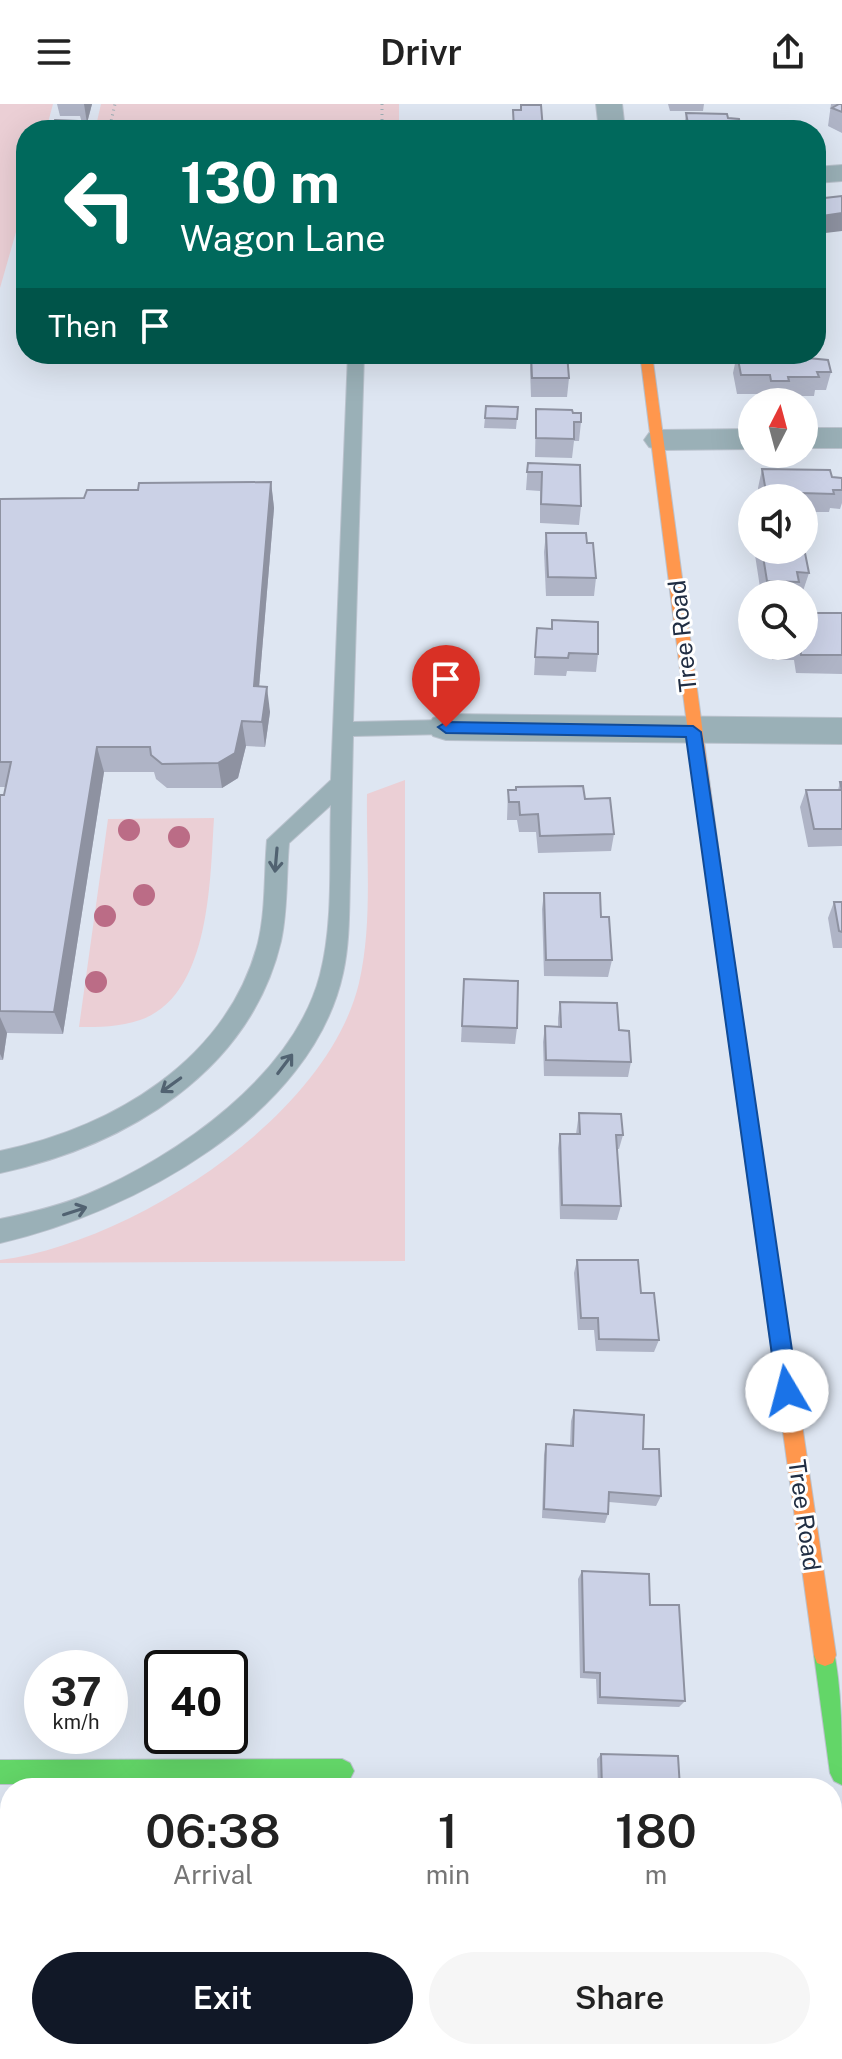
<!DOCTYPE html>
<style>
:root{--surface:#fff;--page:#f6f6f6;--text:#222;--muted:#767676;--accent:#111827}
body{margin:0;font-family:"Public Sans",sans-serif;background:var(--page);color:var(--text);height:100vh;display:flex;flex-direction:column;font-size:30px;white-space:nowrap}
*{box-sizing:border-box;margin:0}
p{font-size:26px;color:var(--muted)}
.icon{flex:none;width:44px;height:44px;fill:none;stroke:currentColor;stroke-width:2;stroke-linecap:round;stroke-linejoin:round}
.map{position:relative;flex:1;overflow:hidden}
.side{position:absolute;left:0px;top:1674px;width:842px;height:282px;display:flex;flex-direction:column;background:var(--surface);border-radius:32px 32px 0 0;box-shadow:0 8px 32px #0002}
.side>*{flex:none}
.top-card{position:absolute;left:16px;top:16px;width:810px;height:244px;border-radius:32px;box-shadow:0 8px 32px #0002;background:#00695c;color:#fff;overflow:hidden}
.needle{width:52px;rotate:6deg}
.fabs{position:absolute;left:738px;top:284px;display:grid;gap:16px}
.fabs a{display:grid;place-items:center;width:80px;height:80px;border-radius:50%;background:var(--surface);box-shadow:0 8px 32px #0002;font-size:40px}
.speed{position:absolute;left:24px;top:1546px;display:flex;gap:16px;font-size:40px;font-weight:700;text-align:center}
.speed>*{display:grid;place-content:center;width:104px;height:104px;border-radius:50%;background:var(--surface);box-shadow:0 8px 32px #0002;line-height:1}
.speed small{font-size:20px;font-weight:400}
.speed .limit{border:4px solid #111;border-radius:12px;background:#fff;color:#111}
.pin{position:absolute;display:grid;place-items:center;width:68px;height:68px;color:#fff;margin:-82px -34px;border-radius:50% 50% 50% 0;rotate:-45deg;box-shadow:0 0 8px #0007}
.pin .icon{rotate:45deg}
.me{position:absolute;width:88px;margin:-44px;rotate:352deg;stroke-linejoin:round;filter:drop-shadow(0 0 6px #0008)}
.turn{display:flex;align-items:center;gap:28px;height:168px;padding:0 32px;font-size:36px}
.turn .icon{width:104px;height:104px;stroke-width:2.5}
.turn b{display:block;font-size:56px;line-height:68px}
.then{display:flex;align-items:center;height:76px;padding:0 32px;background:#0003;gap:16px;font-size:30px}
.eta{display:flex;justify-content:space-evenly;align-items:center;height:136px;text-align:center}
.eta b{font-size:48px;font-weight:600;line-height:56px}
.button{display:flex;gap:16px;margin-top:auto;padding:16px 32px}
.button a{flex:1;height:92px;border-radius:48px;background:var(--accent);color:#fff;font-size:32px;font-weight:600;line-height:92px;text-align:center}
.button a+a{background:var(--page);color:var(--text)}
header{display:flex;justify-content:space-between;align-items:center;height:104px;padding:0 32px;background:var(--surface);font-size:36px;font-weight:600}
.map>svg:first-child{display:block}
.green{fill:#ebcfd5}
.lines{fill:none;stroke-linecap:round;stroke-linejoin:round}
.lane-casing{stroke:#bac2cd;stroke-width:2}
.street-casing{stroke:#bac2cd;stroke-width:2}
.fast-casing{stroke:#bac2cd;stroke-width:2}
.slow-casing{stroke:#bac2cd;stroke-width:2}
.jam-casing{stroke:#bac2cd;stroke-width:2}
.path{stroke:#9dafb6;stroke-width:3;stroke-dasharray:1 4;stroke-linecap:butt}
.lane{fill:#9ab0b7;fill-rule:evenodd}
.street{fill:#9ab0b7;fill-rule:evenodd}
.fast{fill:#63d668;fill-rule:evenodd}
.slow{fill:#ff974d;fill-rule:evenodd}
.jam{fill:#b3261e;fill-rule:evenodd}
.tree{fill:#bb6c86}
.wall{fill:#afb4c6}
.shaded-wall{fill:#8e92a1}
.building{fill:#cbd1e6;stroke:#8e92a1;stroke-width:2}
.oneway{stroke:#516271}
.route{fill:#1a73e8;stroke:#114b97;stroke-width:2}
.labels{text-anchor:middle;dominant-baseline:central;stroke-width:6;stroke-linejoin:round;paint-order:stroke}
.street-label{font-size:24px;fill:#212e43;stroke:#fff}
</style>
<header><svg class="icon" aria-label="menu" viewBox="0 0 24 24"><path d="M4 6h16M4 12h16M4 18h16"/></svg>Drivr<svg class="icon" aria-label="share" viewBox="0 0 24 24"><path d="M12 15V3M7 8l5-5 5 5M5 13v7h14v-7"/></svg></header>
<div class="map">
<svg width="842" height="1955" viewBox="0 0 842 1955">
<rect width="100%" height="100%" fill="#dee6f2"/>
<g class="green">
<path d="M0,0H53L46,26H26V93L0,184Z"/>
<path d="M101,0H399V26H95Z"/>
<path d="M405,676V1157L0,1159V1156C131,1139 327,1014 359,879C373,819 366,751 367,690Z"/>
<path d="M214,714C210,774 211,892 140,916C120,923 99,923 79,923L108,715Z"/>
</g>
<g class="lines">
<g class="lane-casing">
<path id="lane" d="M348,250H364L353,618L446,616L453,618L456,623L453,628L446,630L353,632C352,679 351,725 350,772C349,804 350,838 343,869C312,1013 131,1109 0,1139V1115C30,1109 59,1102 88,1090C178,1052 294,971 320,871C334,818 329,756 331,701L289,739C286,772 288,805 281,837C250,969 125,1042 0,1069V1047C112,1024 227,957 258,839C266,806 264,770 267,736L331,676Z"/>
</g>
<g class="street-casing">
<g id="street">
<path d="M596,0H622L625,26H599Z"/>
<path d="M842,61V77L816,79V63Z"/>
<rect x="804" y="324" width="38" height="20"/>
<path d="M752,325V345L660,346L649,343L644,336L649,329L660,326Z"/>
<path d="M446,610L842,614V640L446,636L433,632L427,623L433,614Z"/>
<path d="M10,1719V1849L0,1853V1723Z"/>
</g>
</g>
<g class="fast-casing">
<g id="fast">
<path d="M825,1540L833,1543C842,1584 842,1637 842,1681L834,1677L830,1669L814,1551L817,1543Z"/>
<path d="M342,1655L350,1659L354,1667L350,1675L342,1679L0,1680V1656Z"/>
</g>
</g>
<g class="slow-casing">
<g id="slow">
<path d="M640,250H652L725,794L717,800L709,794Z"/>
<path d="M756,1061L763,1063L765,1069L836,1551L833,1559L825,1562L817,1559L814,1551L747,1069L749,1063Z"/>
</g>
</g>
<g class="jam-casing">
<path id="jam" d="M717,788L725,794L765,1069L763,1075L756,1077L749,1075L747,1069L709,794Z"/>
</g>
<g class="path">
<path d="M382,0V26"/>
<path d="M109,26L115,0"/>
</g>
<use href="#lane" class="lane"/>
<use href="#street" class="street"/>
<use href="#fast" class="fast"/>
<use href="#slow" class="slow"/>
<use href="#jam" class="jam"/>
</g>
<g class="tree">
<circle cx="129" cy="726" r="11"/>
<circle cx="179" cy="733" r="11"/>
<circle cx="144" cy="791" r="11"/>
<circle cx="105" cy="812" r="11"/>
<circle cx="96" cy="878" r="11"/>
</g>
<g class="wall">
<path d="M57,0H92L87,19H82L80,12H60Z"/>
<path d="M668,0H704L703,7H670Z"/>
<path d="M831,0H842V29L828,22Z"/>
<path d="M686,9L739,15L741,26H684Z"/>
<path d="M842,92L817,130L816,128L818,137L816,144V95Z"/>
<path d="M531,250L569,274L567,293H531L530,265Z"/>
<path d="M737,250L808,254L831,268L826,286H815L814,292H785L784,296H767L766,290H737L733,269Z"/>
<path d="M518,303L516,325L484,324L485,314Z"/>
<path d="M536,305L573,309L581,318L579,337H574L572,354L535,353Z"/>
<path d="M528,359L580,361L581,402L579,421L540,419V387L526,386Z"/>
<path d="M762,365L842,374V399L840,405L830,404L829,408H804V394H759L758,384Z"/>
<path d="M271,378L274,404L259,583L270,608L265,643L246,642L238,674L222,684H167L156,675L154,668H104L63,930L7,929L3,956H0V691H4L6,683H0V395L84,394L138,386Z"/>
<path d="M546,429L587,439L596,474L594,492H546L544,448Z"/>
<path d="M756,446H804L809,469L803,487H796V490H761L755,451Z"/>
<path d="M842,509V570L796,569L794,556H772L770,542H804Z"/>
<path d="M537,524L598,550L596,568L567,567L566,572L534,571Z"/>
<path d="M840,678H842V742L808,743L800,703L806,686H838Z"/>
<path d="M508,686L585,695L614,730L611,747L538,749L536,728H519L517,716H507Z"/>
<path d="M544,789L601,813L612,856L608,873L544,872L542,805Z"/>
<path d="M834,798H842V844H833L828,814Z"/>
<path d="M464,875L517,924L515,940L461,938Z"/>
<path d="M560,898L619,926L631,958L628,973L544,972L543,938L545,922H558V914Z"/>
<path d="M579,1009L623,1031L619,1045H617L621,1102L617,1116L560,1115L558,1044L560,1030H576Z"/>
<path d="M577,1156L641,1189L659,1236L654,1248L596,1247L594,1226H578L574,1169Z"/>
<path d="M574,1306L643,1345L661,1392L656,1402L609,1398L608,1410L605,1419L542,1414L544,1351L546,1340L570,1342L571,1317Z"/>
<path d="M582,1467L650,1501L685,1597L679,1603L597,1600L596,1575L580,1574L578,1475Z"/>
<path d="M601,1650L680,1684H598L597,1655Z"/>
<path d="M608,1946H721L722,1955H608Z"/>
</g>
<g class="shaded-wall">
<path d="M84,0H92L87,19Z"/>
<path d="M842,109V127L817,130L822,112Z"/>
<path d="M271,378L274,404L257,607L254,582Z"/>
<path d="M267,583L270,608L265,643L262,618Z"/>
<path d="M242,617L246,642L238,674L222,684L218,659Z"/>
<path d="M97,643L104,668L63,930L54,908Z"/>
<path d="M0,913L7,929L3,956L0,950Z"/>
</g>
<g class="building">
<path d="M839,0H842V8L832,4Z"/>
<path d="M521,1H541L543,26H514L513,6H521Z"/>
<path d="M686,9L727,10L728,14L739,15L741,25H689Z"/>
<path d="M55,16L77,17L74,26H52Z"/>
<path d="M842,92V109L822,112L816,102V95Z"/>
<path d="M531,250H567L569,274H532Z"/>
<path d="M737,250H807L808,254L828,256L831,268H817L819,273H788L789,277H771L770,271H741Z"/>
<path d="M486,302L518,303L517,315L485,314Z"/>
<path d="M536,305L572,306L573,309H581V318H574V335L536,334Z"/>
<path d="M528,359L580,361L581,402L541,400L542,368H527Z"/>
<path d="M762,365L830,366L832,373L842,374V386H833L834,390L766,388Z"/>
<path d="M271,378L254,582L267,583L262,618L242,617L235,649L218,659L162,660L151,651L150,643H97L54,908L0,907V691H4L11,658H0V395L84,394L87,386H138L139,379Z"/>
<path d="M546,429H586L587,439H593L596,474L548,473Z"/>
<path d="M804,444L809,469L797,468L799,478L767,477L762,446H804Z"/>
<path d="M804,509H842V551H801L800,542H804Z"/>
<path d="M552,516L598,518V550L569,549L568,554L535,553L537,524L552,525Z"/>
<path d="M840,678H842V725H814L806,686H842Z"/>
<path d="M583,682L585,695L610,694L614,730L540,732L538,710L520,711L519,698H509L508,686H516V683Z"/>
<path d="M544,789H600L601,813H609L612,856H546Z"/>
<path d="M834,798H842V828L839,827Z"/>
<path d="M464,875L518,877L517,924L462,922Z"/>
<path d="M560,898L617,899L619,926L629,927L631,958L546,956L545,922L561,923Z"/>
<path d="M579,1009L621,1010L623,1031H616L621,1102L562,1101L560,1030H580Z"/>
<path d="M577,1156H638L641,1189H654L659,1236L599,1235L598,1214H581Z"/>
<path d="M574,1306L644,1311L643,1345H659L661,1392L609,1388L608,1410L544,1405L546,1340L573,1342Z"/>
<path d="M582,1467L649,1470L650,1501H679L685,1597L600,1593V1569L584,1568Z"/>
<path d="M601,1650L678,1652L680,1684H602Z"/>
<path d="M614,1946H721L722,1955H615Z"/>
</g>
<defs><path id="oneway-shaft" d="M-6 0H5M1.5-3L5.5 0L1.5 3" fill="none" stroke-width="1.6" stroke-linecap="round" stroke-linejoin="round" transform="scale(2)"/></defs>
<g class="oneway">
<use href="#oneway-shaft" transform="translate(276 756) rotate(95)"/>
<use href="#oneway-shaft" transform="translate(285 960) rotate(-53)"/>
<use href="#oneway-shaft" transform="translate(171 981) rotate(144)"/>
<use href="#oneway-shaft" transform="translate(75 1107) rotate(-18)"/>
</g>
<path class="route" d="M446,618L693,622L701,628L798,1287L794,1294L787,1297L780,1294L777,1287L686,633L446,629L438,623Z"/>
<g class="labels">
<g class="street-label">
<text transform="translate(682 532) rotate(-96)">Tree Road</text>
<text transform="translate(805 1411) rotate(82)">Tree Road</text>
</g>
</g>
</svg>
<div class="fabs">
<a><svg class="needle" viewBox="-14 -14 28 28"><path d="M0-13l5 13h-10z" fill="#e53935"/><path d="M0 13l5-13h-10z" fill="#767676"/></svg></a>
<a><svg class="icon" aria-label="sound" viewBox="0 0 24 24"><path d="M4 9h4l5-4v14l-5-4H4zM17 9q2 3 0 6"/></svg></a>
<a><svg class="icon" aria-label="search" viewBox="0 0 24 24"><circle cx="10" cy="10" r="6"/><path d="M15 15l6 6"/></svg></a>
</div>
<div class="speed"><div>37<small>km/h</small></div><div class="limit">40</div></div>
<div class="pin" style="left:446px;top:623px;background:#d93025"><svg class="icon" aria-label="arrive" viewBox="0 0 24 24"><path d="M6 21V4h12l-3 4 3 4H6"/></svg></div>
<svg class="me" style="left:787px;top:1287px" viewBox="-20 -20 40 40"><circle r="19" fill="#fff"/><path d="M0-13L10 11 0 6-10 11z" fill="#1a73e8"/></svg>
<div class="top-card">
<div class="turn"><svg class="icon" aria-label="left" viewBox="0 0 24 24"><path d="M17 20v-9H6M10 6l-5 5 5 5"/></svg><div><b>130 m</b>Wagon Lane</div></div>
<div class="then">Then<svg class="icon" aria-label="arrive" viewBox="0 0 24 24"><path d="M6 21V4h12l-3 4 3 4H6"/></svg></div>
</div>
<section class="side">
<div class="eta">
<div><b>06:38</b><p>Arrival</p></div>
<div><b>1</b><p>min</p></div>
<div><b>180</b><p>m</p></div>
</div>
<div class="button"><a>Exit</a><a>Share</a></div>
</section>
</div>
